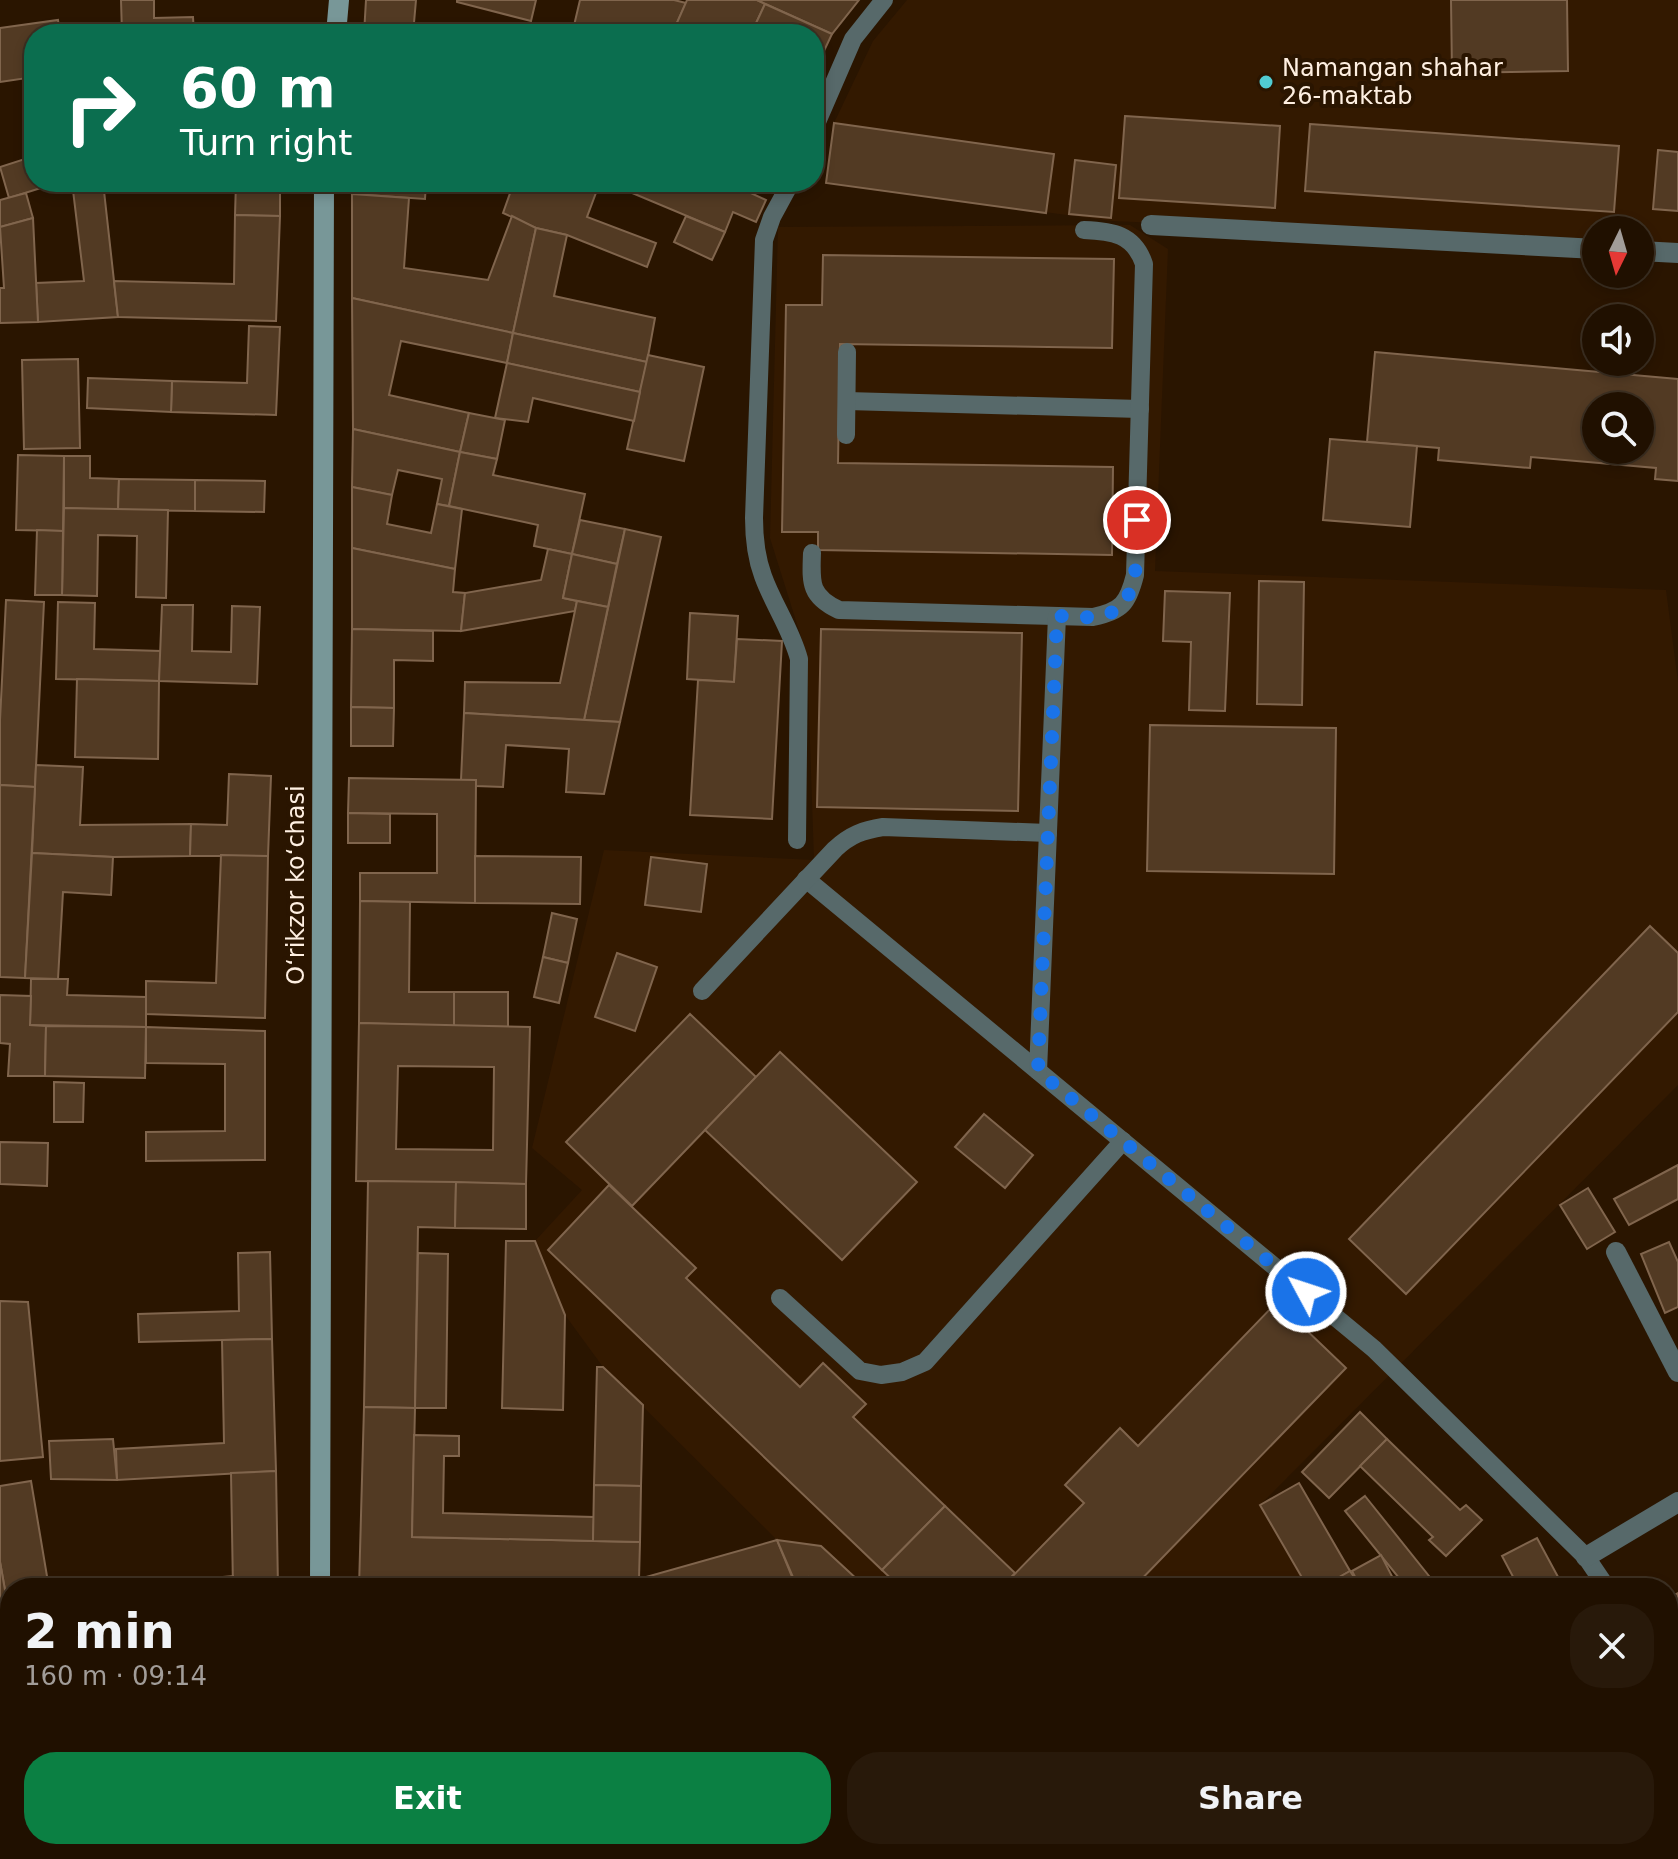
<!DOCTYPE html>
<meta charset="utf-8">
<style>
:root{--surface:#201000;--page:#28190a;--text:#f1f3f6;--muted:#a29d99;--line:#3d3022;--accent:#0b8043}
body{margin:0;font-family:"DejaVu Sans",sans-serif;background:var(--page);color:var(--text);height:100vh;display:flex;flex-direction:column;font-size:30px;white-space:nowrap}
*{box-sizing:border-box;margin:0}
p{font-size:26px;color:var(--muted)}
.icon{flex:none;width:44px;height:44px;fill:none;stroke:currentColor;stroke-width:2;stroke-linecap:round;stroke-linejoin:round}
.map{position:relative;flex:1;overflow:hidden}
.side{position:absolute;left:0px;top:1578px;width:1678px;height:282px;display:flex;flex-direction:column;background:var(--surface);border-radius:32px 32px 0 0;box-shadow:0 4px 12px #0003,0 0 0 2px var(--line)}
.side>*{flex:none}
.guide{position:absolute;left:24px;top:24px;width:800px;height:168px;border-radius:32px;box-shadow:0 4px 12px #0003,0 0 0 2px var(--line);background:#0b6e4f;color:#fff;overflow:hidden}
.needle{width:52px;rotate:185deg}
.controls{position:absolute;left:1582px;top:216px;display:grid;gap:16px}
.controls a{display:grid;place-items:center;width:72px;height:72px;border-radius:50%;background:var(--surface);box-shadow:0 4px 12px #0003,0 0 0 2px var(--line);font-size:40px}
.pin{position:absolute;display:grid;place-items:center;width:68px;height:68px;color:#fff;margin:-34px;border:4px solid #fff;border-radius:50%;box-shadow:0 2px 8px #0007}
.me{position:absolute;width:88px;margin:-44px;rotate:310deg;stroke-linejoin:round;filter:drop-shadow(0 0 6px #0008)}
.turn{display:flex;align-items:center;gap:28px;height:168px;padding:0 24px;font-size:36px}
.turn .icon{width:104px;height:104px;stroke-width:2.5}
.turn b{display:block;font-size:56px;line-height:68px}
.round{display:grid;place-items:center;flex:none;width:84px;height:84px;border-radius:32px;background:var(--page)}
.headline{display:flex;align-items:center;justify-content:space-between;height:136px;padding:0 24px}
h1{font-size:48px;font-weight:700;line-height:60px}
.action{display:flex;gap:16px;margin-top:auto;padding:16px 24px}
.action a{flex:1;height:92px;border-radius:32px;background:var(--accent);color:#fff;font-size:32px;font-weight:700;line-height:92px;text-align:center}
.action a+a{background:var(--page);color:var(--text)}
.map>svg:first-child{display:block}
.built{fill:#331900}
.building{fill:#523a23;stroke:#80654d;stroke-width:2;fill-rule:evenodd}
.lines{fill:none;stroke-linecap:round;stroke-linejoin:round}
.service{stroke:#57696a;stroke-width:18}
.minor{stroke:#57696a;stroke-width:20}
.secondary{stroke:#789798;stroke-width:20}
.route{stroke:#1a73e8;stroke-width:14;stroke-dasharray:0 25.2}
.poi-dot{fill:#51ccd3;stroke:#2a1500;stroke-width:3}
.labels{text-anchor:middle;dominant-baseline:central;stroke-width:8;stroke-linejoin:round;paint-order:stroke}
.poi-label{font-size:24px;fill:#feefe1;stroke:#2a1500;text-anchor:start}
.street-label{font-size:24px;fill:#feefe1;stroke:#2a1500}
</style>
<div class="map">
<svg width="1678" height="1859" viewBox="0 0 1678 1859">
<rect width="100%" height="100%" fill="#2a1500"/>
<g class="built">
<path d="M907,0H1678V245L1640,243V230H1596V242L1112,221L826,183L834,123L873,41Z"/>
<path d="M1130,225L1168,249L1155,571L1666,590L1678,682V1085L1260,1505L1308,1588H861L859,1581L821,1546L777,1540L603,1367L565,1315L535,1241L582,1190L532,1148L604,850L814,860L807,656L770,538L778,227Z"/>
</g>
<g class="building">
<path d="M121,0H154V18L193,17L194,34H122Z"/>
<path d="M366,0H416L413,34H364Z"/>
<path d="M457,0H536L531,21L457,2Z"/>
<path d="M580,0H674L686,3L672,34H572Z"/>
<path d="M687,0H757L765,4L751,34H672Z"/>
<path d="M757,0H859L832,34Z"/>
<path d="M1451,0H1567L1568,71L1452,73Z"/>
<path d="M765,4L832,34L814,72V34H751Z"/>
<path d="M58,20L60,34H34V77L0,82V28Z"/>
<path d="M1125,116L1280,126L1275,208L1119,198Z"/>
<path d="M834,123L1054,154L1046,213L826,183Z"/>
<path d="M1310,124L1619,146L1614,212L1305,191Z"/>
<path d="M1658,150L1678,152V211L1653,209Z"/>
<path d="M34,156V182H60L9,198L0,167Z"/>
<path d="M1075,160L1116,165L1111,218L1069,214Z"/>
<path d="M72,182H103L118,317L38,322L36,283L84,281Z"/>
<path d="M236,182H280V216L235,215Z"/>
<path d="M353,182H426L425,199L352,194Z"/>
<path d="M514,182H600L587,217L656,243L647,267L567,235L536,228L503,213Z"/>
<path d="M606,182H727L766,200L756,222L733,212L725,232Z"/>
<path d="M26,193L33,218L0,227V200Z"/>
<path d="M352,194L409,198L404,268L488,280L512,216L536,228L513,333L352,298Z"/>
<path d="M235,215L280,216L276,321L118,317L114,281L234,284Z"/>
<path d="M686,216L725,232L712,260L674,242Z"/>
<path d="M33,218L38,322L0,323V288H4L0,227Z"/>
<path d="M536,228L567,235L554,296L655,318L647,362L513,333Z"/>
<path d="M823,255L1114,259L1112,348L840,344L838,463L1113,467L1112,555L818,550V532H782L786,305H822Z"/>
<path d="M352,298L513,333L507,363L401,341L389,395L469,413L460,452L353,429Z"/>
<path d="M249,326L280,327L276,415L171,412L172,381L247,383Z"/>
<path d="M513,333L647,362L640,392L507,363Z"/>
<path d="M1375,352L1678,379V481L1655,479L1656,468L1531,457L1530,468L1438,460L1439,448L1367,442ZM1596,406H1640V450H1596Z"/>
<path d="M648,355L704,367L684,461L627,449Z"/>
<path d="M78,359L80,448L24,449L22,360Z"/>
<path d="M507,363L640,392L634,421L533,398L528,422L495,418Z"/>
<path d="M88,378L172,381L171,412L87,408Z"/>
<path d="M469,413L505,420L497,459L460,452Z"/>
<path d="M353,429L460,452L449,506L437,504L442,479L398,470L392,495L352,487Z"/>
<path d="M1330,439L1417,446L1410,527L1323,520Z"/>
<path d="M460,452L497,459L493,475L585,494L572,554L534,546L538,525L449,506Z"/>
<path d="M18,455L64,456L63,531L16,530Z"/>
<path d="M64,456H90V478L119,479L118,510L64,508Z"/>
<path d="M119,479L195,480V511L118,510Z"/>
<path d="M195,480L265,481L264,512L195,511Z"/>
<path d="M352,487L392,495L387,524L431,533L437,504L462,509L455,569L352,548Z"/>
<path d="M64,508L168,510L166,598L136,597L137,536L98,535L97,596L62,595Z"/>
<path d="M580,520L625,529L617,564L572,554Z"/>
<path d="M625,529L661,537L620,722L584,720Z"/>
<path d="M37,530L63,531L62,595H35Z"/>
<path d="M352,548L455,569L453,592L465,593L461,631L352,629Z"/>
<path d="M548,549L572,554L563,598L577,601L575,611L461,631L465,593L541,580Z"/>
<path d="M572,554L617,564L608,607L563,598Z"/>
<path d="M1259,581L1304,582L1302,705L1257,704Z"/>
<path d="M1165,591L1230,593L1225,711L1189,710L1191,642L1163,641Z"/>
<path d="M6,600L44,602L35,787L0,785V720Z"/>
<path d="M577,601L608,607L584,720L464,713L465,682L560,683Z"/>
<path d="M58,602L95,603L94,649L161,651L159,681L56,679Z"/>
<path d="M162,605H193L192,651L231,652L232,606L260,607L257,684L159,681Z"/>
<path d="M690,613L738,616L734,682L687,679Z"/>
<path d="M352,629L433,631V661L394,660V708L351,707Z"/>
<path d="M821,629L1022,633L1018,811L817,807Z"/>
<path d="M737,639L782,641L772,819L690,815L698,680L734,682Z"/>
<path d="M77,679L159,681L158,759L75,757Z"/>
<path d="M351,707L394,708L393,746H351Z"/>
<path d="M464,713L620,722L604,794L566,792L569,749L506,745L503,787L476,786V780H461Z"/>
<path d="M1150,725L1336,728L1334,874L1147,871Z"/>
<path d="M36,765L83,767L80,825L191,824L190,856L113,857L32,853Z"/>
<path d="M229,774L271,776L268,856H190L191,824L227,825Z"/>
<path d="M349,778L476,780L475,903L360,901V873H437V814L348,813Z"/>
<path d="M0,785L35,787L25,978L0,977Z"/>
<path d="M348,813L390,814V843H348Z"/>
<path d="M32,853L113,857L111,895L63,892L58,979L25,978Z"/>
<path d="M221,855L268,856L265,1018L146,1014V981L216,983Z"/>
<path d="M475,856L581,857L580,904L475,903Z"/>
<path d="M651,857L707,864L701,912L645,905Z"/>
<path d="M360,901L410,902L409,992H454V1026L359,1023Z"/>
<path d="M552,913L577,919L568,963L543,957Z"/>
<path d="M1650,926L1678,953V1012L1406,1294L1349,1239Z"/>
<path d="M617,953L657,967L635,1031L595,1017Z"/>
<path d="M543,957L568,963L559,1003L534,997Z"/>
<path d="M31,979H68L67,995L146,997V1027L30,1025Z"/>
<path d="M454,992H508V1027L454,1026Z"/>
<path d="M0,995L31,996L30,1025L46,1026L45,1076H8L10,1044L0,1043Z"/>
<path d="M690,1014L756,1077L632,1206L566,1142Z"/>
<path d="M359,1023L530,1027L526,1184L356,1181ZM398,1066L494,1067L493,1150L396,1149Z"/>
<path d="M46,1026L146,1027L145,1078L45,1076Z"/>
<path d="M146,1027L265,1031V1160L146,1161V1132L225,1131V1064L146,1063Z"/>
<path d="M780,1052L917,1182L842,1260L705,1130Z"/>
<path d="M54,1082L84,1083L83,1122H54Z"/>
<path d="M984,1114L1033,1155L1005,1188L955,1147Z"/>
<path d="M0,1142L48,1143L47,1186L0,1184Z"/>
<path d="M1678,1165V1199L1629,1225L1614,1199Z"/>
<path d="M368,1181L456,1182L455,1228L418,1227L415,1408L364,1407Z"/>
<path d="M456,1182L526,1184V1229L455,1228Z"/>
<path d="M609,1185L696,1268L686,1278L800,1387L823,1363L866,1404L853,1417L945,1506L882,1570L548,1250Z"/>
<path d="M1588,1188L1615,1232L1587,1249L1560,1205Z"/>
<path d="M506,1241H535L565,1315L563,1410L502,1408Z"/>
<path d="M1669,1242L1678,1262V1307L1665,1313L1641,1254Z"/>
<path d="M270,1252L272,1339L139,1342L138,1314L239,1311L238,1253Z"/>
<path d="M418,1253L448,1254L446,1408H415Z"/>
<path d="M0,1301L28,1302L43,1457L0,1461Z"/>
<path d="M1277,1302L1346,1368L1133,1588H1001L1084,1503L1065,1485L1120,1428L1138,1446Z"/>
<path d="M272,1339L276,1471L117,1480L116,1449L224,1443L222,1340Z"/>
<path d="M597,1367H603L643,1405L641,1486L594,1485Z"/>
<path d="M364,1407L415,1408L412,1537L640,1542L639,1579L511,1588H359Z"/>
<path d="M1360,1412L1387,1439L1329,1498L1302,1472Z"/>
<path d="M414,1435L459,1436V1456H444L443,1513L594,1517L593,1541L412,1537Z"/>
<path d="M113,1439L117,1480L51,1479L49,1441Z"/>
<path d="M1387,1439L1460,1510L1466,1505L1482,1520L1446,1556L1429,1540L1433,1537L1360,1466Z"/>
<path d="M276,1471L278,1588H233L231,1473Z"/>
<path d="M31,1481L49,1588H10V1618L0,1562V1486Z"/>
<path d="M1299,1483L1350,1571L1320,1588H1308L1260,1505Z"/>
<path d="M594,1485L641,1486L640,1542L593,1541Z"/>
<path d="M1365,1496L1433,1581L1424,1588H1407L1345,1511Z"/>
<path d="M945,1506L1015,1573L1001,1588H901L882,1570Z"/>
<path d="M1537,1538L1564,1588H1519L1502,1556Z"/>
<path d="M777,1540L793,1579L756,1588H640L639,1579Z"/>
<path d="M777,1540L821,1546L859,1581L861,1588H820L808,1577L795,1582Z"/>
<path d="M1381,1555L1398,1588H1361L1352,1571Z"/>
<path d="M0,1562L10,1618V1634H4L10,1663V1687L0,1688Z"/>
<path d="M1350,1571L1361,1588H1320Z"/>
<path d="M233,1576V1588H96Z"/>
<path d="M639,1579L640,1588H559V1584Z"/>
<path d="M559,1584V1588H511Z"/>
<path d="M1678,1593V1628L1668,1608V1598Z"/>
<path d="M4,1634L10,1638V1663Z"/>
<path d="M10,1687V1825L0,1827V1789L4,1788L0,1770V1688Z"/>
<path d="M1678,1694V1733L1668,1716V1700Z"/>
<path d="M1668,1716L1678,1733L1668,1738Z"/>
<path d="M1678,1733V1795L1668,1797V1738Z"/>
<path d="M1678,1795V1838L1668,1840V1797Z"/>
<path d="M20,1850H54L57,1859H22Z"/>
<path d="M54,1850H225L179,1859H57Z"/>
<path d="M225,1850H235V1859H179Z"/>
<rect x="235" y="1850" width="52" height="9"/>
<path d="M360,1850H399V1858L435,1850H479L481,1859H360Z"/>
<path d="M479,1850H528L530,1859H481Z"/>
<path d="M641,1850H683L685,1859H642Z"/>
<path d="M740,1850H766L771,1859H724Z"/>
<path d="M766,1850H836L820,1859H771Z"/>
<path d="M836,1850H948L953,1859H910L907,1853L897,1859H820Z"/>
<path d="M962,1850H995L1000,1859H967Z"/>
<path d="M1084,1850H1120L1125,1859H1067Z"/>
<path d="M1120,1850H1164L1169,1859H1125Z"/>
<path d="M1223,1850H1272L1277,1859H1214L1225,1853Z"/>
<path d="M1272,1850H1301L1285,1859H1277Z"/>
<path d="M1500,1850H1559L1560,1859H1502Z"/>
<path d="M1559,1850H1618L1575,1859H1560Z"/>
</g>
<g class="lines">
<g class="service">
<path d="M814,129L853,39L884,0"/>
<path d="M791,182L772,217L764,240L754,518C754,538 756,557 763,576C773,604 791,629 799,659L797,840"/>
<path d="M847,401L1140,409"/>
<path d="M846,435L847,352"/>
<path d="M812,553C811,582 809,596 839,610L1093,617C1122,611 1128,603 1135,575L1144,264C1134,234 1112,231 1084,230"/>
<path d="M806,879L1374,1349L1586,1557L1607,1588"/>
<path d="M702,991L835,849C850,835 863,830 883,827L1048,833"/>
<path d="M1038,1071L1057,616"/>
<path d="M780,1298L860,1371L881,1375L902,1372L925,1362L1123,1141"/>
<path d="M954,1850L959,1859"/>
</g>
<g class="minor">
<path d="M1151,225L1596,249"/>
<path d="M1640,251L1678,253"/>
<path d="M1616,1252L1678,1372"/>
<path d="M1586,1557L1678,1502"/>
<path d="M1480,1850L1481,1859"/>
</g>
<g class="secondary">
<path d="M336,34L339,0"/>
<path d="M320,1588L324,182"/>
<path d="M1668,1678L1678,1672"/>
<path d="M329,1850V1859"/>
<path d="M1364,1859L1380,1850"/>
</g>
</g>
<g class="lines">
<path class="route" d="M1137,520C1136,556 1143,612 1095,617C1082,618 1069,616 1057,616L1038,1071L1306,1292"/>
</g>
<circle class="poi-dot" cx="1266" cy="82" r="8"/>
<g class="labels">
<g class="poi-label">
<text x="1282" y="68">Namangan shahar<tspan x="1282" dy="28">26-maktab</tspan></text>
</g>
<g class="street-label">
<text transform="translate(296 885) rotate(-90)">Oʻrikzor koʻchasi</text>
</g>
</g>
</svg>
<div class="controls">
<a><svg class="needle" viewBox="-14 -14 28 28"><path d="M0-13l5 13h-10z" fill="#e53935"/><path d="M0 13l5-13h-10z" fill="#a29d99"/></svg></a>
<a><svg class="icon" aria-label="sound" viewBox="0 0 24 24"><path d="M4 9h4l5-4v14l-5-4H4zM17 9q2 3 0 6"/></svg></a>
<a><svg class="icon" aria-label="search" viewBox="0 0 24 24"><circle cx="10" cy="10" r="6"/><path d="M15 15l6 6"/></svg></a>
</div>
<div class="pin" style="left:1137px;top:520px;background:#d93025"><svg class="icon" aria-label="arrive" viewBox="0 0 24 24"><path d="M6 21V4h12l-3 4 3 4H6"/></svg></div>
<svg class="me" style="left:1306px;top:1292px" viewBox="-20 -20 40 40"><circle r="17" fill="#1a73e8" stroke="#fff" stroke-width="3"/><path d="M0-11L8 9 0 5-8 9z" fill="#fff"/></svg>
<div class="guide">
<div class="turn"><svg class="icon" aria-label="right" viewBox="0 0 24 24"><path d="M7 20v-9h11M14 6l5 5-5 5"/></svg><div><b>60 m</b>Turn right</div></div>
</div>
<section class="side">
<div class="headline"><div><h1>2 min</h1><p>160 m · 09:14</p></div><a class="round"><svg class="icon" aria-label="close" viewBox="0 0 24 24"><path d="M6 6l12 12M18 6L6 18"/></svg></a></div>
<div class="action"><a>Exit</a><a>Share</a></div>
</section>
</div>
